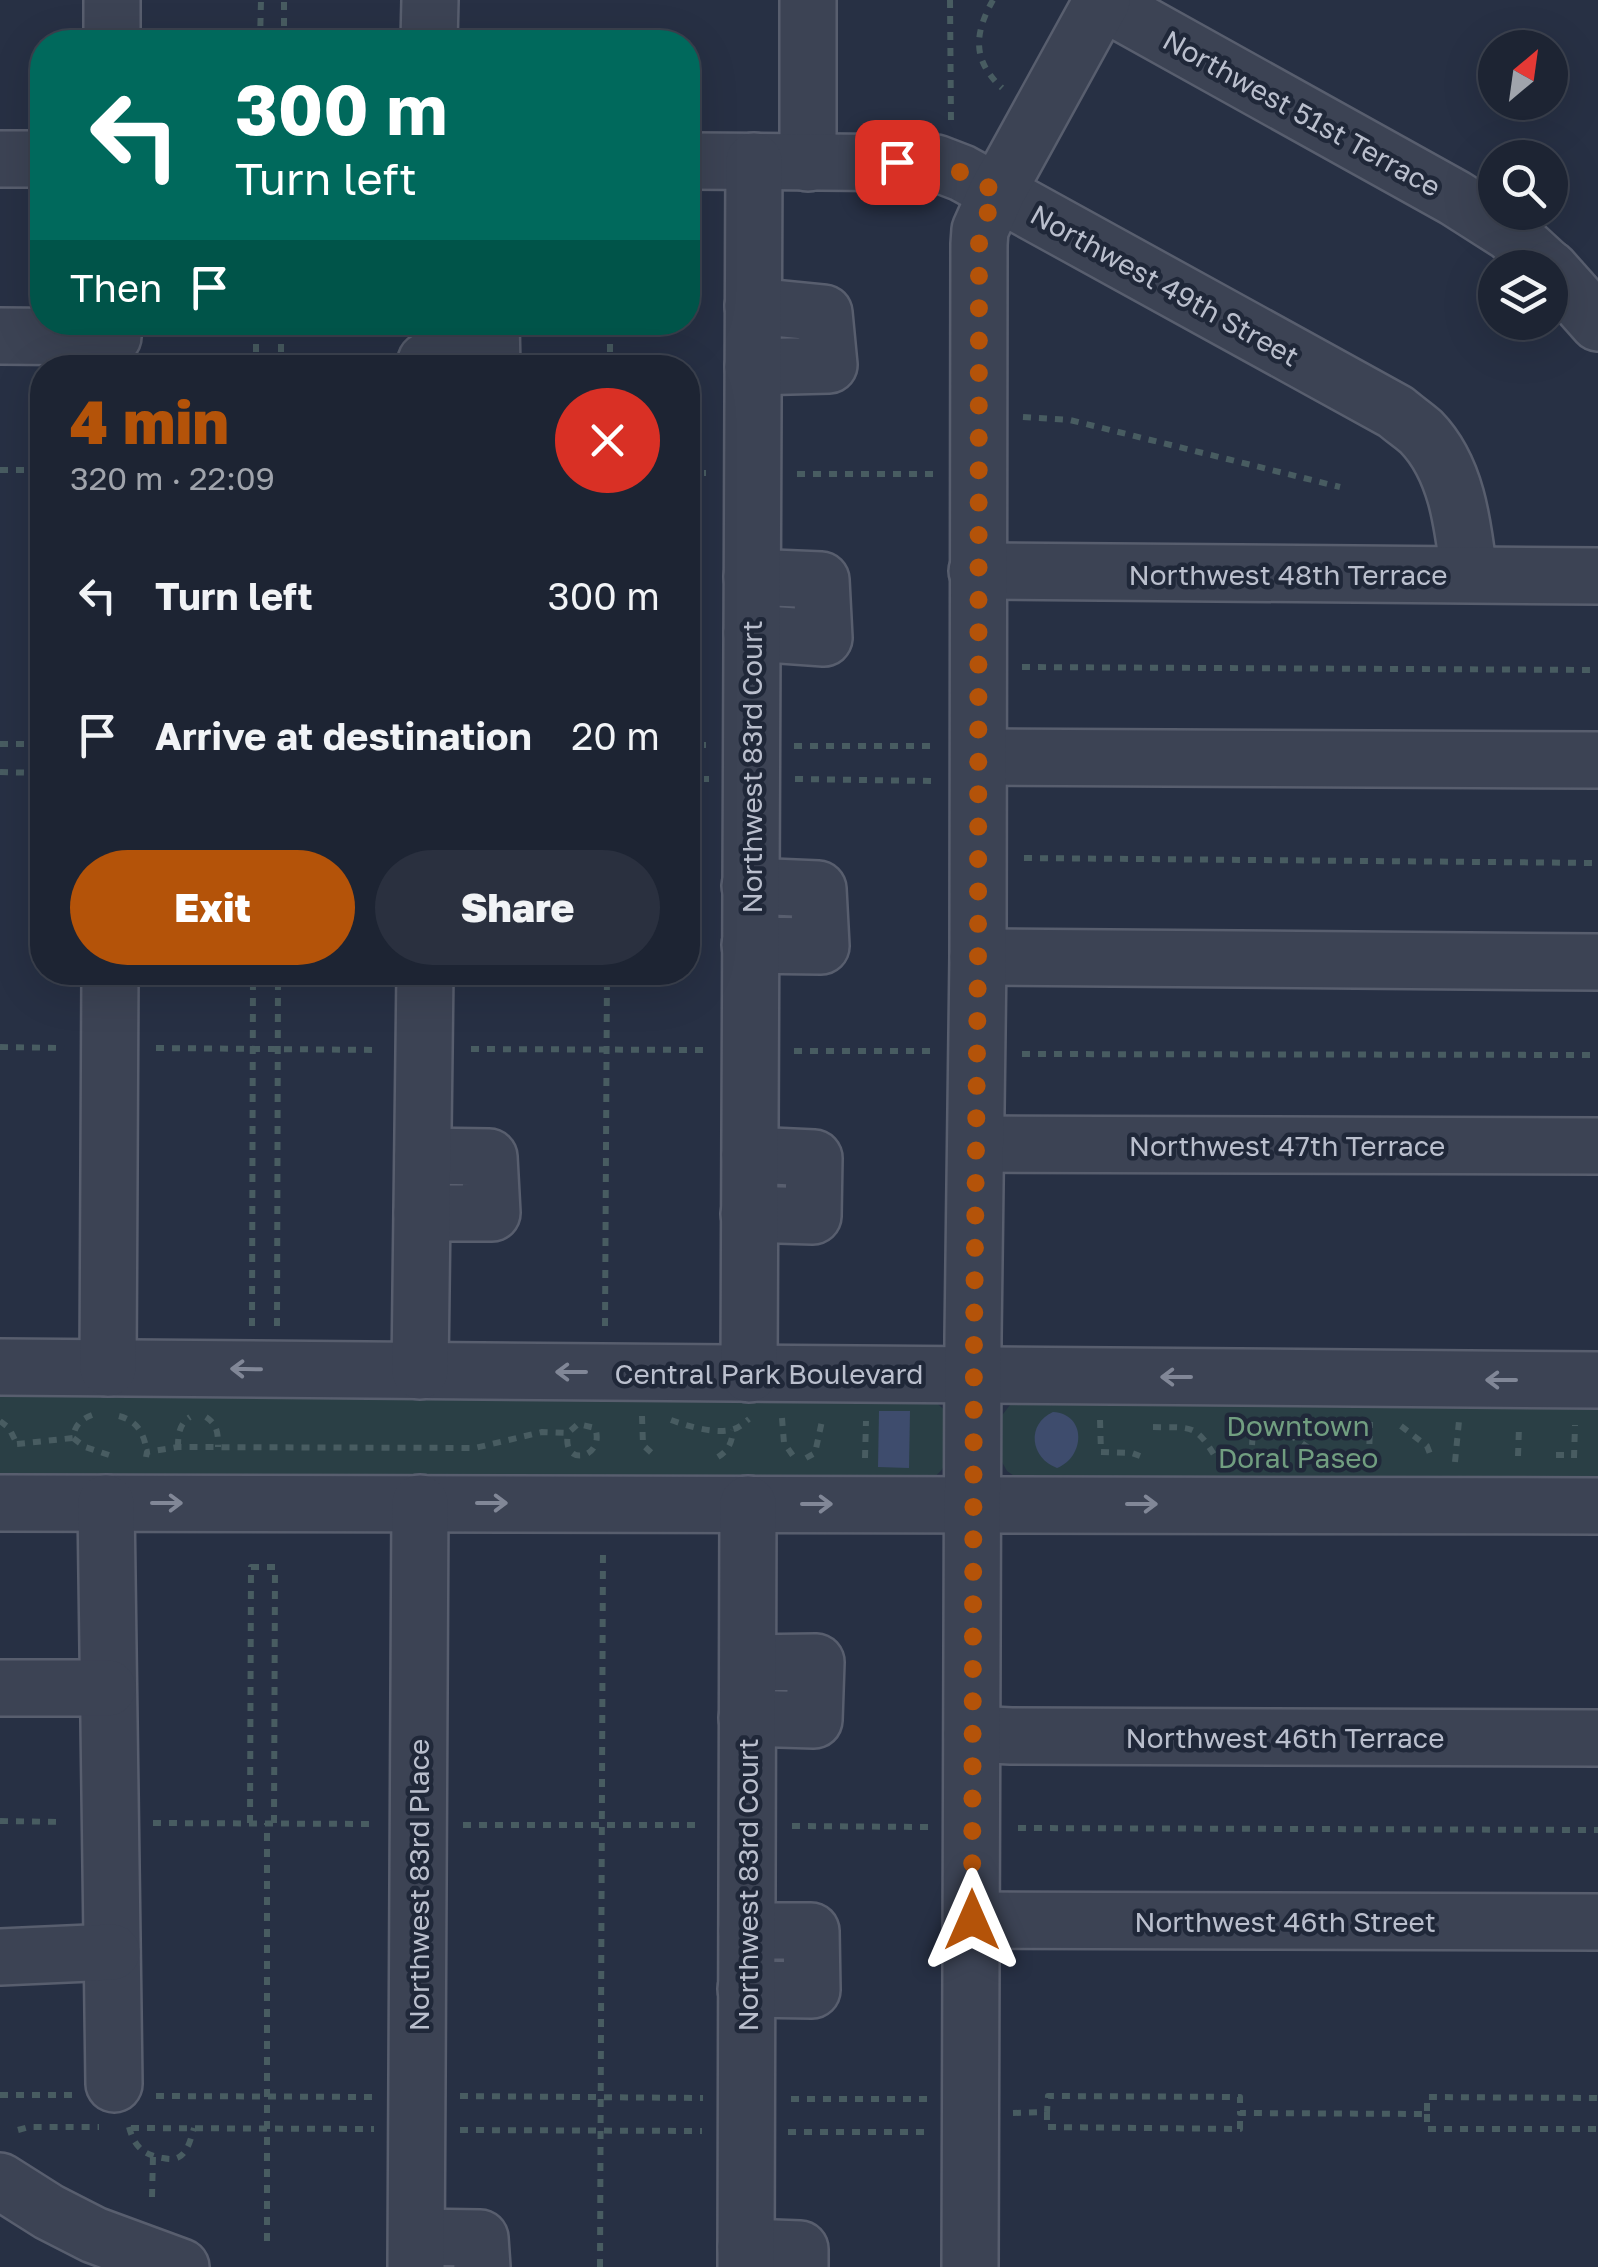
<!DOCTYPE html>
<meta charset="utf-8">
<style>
:root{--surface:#1d2433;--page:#2a303f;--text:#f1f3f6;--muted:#a0a4ac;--line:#3b414e;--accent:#b45309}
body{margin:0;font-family:"Golos Text",sans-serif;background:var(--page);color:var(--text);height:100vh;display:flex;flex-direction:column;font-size:38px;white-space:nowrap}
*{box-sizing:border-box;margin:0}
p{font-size:32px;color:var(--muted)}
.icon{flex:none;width:55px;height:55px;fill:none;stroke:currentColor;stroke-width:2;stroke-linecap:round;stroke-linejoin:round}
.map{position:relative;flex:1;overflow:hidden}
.panel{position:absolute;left:30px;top:355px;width:670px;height:630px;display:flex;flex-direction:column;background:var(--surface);border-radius:40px;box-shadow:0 10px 40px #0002,0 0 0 2px var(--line)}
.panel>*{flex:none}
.banner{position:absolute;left:30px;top:30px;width:670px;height:305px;border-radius:40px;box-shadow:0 10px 40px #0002,0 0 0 2px var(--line);background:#00695c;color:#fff;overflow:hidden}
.needle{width:65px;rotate:29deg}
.tools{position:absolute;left:1478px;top:30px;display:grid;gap:20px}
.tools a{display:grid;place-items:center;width:90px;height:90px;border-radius:50%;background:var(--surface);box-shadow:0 10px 40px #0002,0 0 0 2px var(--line);font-size:50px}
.pin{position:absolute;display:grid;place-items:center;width:85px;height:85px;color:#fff;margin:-42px;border-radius:20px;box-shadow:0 5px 15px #0006}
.me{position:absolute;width:110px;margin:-55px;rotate:0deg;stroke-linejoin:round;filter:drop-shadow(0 0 8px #0008)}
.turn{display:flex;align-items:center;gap:35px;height:210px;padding:0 40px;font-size:45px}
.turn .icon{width:130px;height:130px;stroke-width:2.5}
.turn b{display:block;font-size:70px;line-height:85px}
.then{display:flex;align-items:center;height:95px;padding:0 40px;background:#0003;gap:20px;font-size:38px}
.round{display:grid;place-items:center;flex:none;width:105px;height:105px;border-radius:52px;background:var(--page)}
.summary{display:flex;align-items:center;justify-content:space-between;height:170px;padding:0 40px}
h1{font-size:60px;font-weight:800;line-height:75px;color:var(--accent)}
.cta{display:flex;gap:20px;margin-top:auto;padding:20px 40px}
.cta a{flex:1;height:115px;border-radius:60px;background:var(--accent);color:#fff;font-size:40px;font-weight:800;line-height:115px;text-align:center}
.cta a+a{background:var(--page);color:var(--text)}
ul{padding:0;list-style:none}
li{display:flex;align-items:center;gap:30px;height:140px;padding:0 40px}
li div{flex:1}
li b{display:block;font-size:38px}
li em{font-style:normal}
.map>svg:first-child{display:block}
.green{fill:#2a3f45}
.water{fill:#3e4c6d}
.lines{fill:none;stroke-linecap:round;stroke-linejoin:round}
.minor-casing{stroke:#585e6e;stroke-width:60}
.path{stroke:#485c61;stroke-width:6;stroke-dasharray:8 8;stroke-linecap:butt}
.minor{stroke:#3c4354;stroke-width:55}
.oneway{stroke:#818797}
.route{stroke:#b45309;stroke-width:18;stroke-dasharray:0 32.4}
.labels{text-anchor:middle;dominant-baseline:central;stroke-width:9;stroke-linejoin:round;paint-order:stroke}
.street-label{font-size:28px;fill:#babfcd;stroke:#202839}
.park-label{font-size:28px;fill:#719e80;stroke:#202839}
</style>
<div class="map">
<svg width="1598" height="2267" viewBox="0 0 1598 2267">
<rect width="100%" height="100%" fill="#273044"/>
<g class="green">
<path d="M0,1384L932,1399L948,1413C947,1444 957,1466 926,1482L0,1486Z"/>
<path d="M1598,1391V1493L1024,1483L1007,1471L998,1455L1000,1418L1010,1405L1022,1396Z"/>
</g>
<g class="water">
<path d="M879,1411H910L909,1468L878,1467Z"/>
<path d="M1053,1412C1087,1414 1085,1457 1057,1468C1030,1458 1026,1424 1053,1412Z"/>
</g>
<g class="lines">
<g class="minor-casing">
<g id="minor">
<path d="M112,0V42"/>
<path d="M808,0V163"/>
<path d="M1099,0L1455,198L1510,233L1548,268"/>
<path d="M429,42L430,0"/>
<path d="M0,159H42"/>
<path d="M688,161L936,163L962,173L1396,412C1404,419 1413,425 1421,432C1457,469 1463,525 1469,574"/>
<path d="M1550,269L1598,323"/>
<path d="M753,306L824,313L829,365L753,367"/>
<path d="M0,336L113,337"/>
<path d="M426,361L492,367L491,322"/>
<path d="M977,571L1598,576"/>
<path d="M752,633L824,638L821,580L752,577"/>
<path d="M979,757L1598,760"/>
<path d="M750,945L821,946L818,889L750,886"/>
<path d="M978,957L1598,962"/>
<path d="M977,1144L1598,1146"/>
<path d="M422,1213H492L489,1157L423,1156"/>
<path d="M749,1214L813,1216L814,1158L750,1155"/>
<path d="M0,1367L1598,1380"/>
<path d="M108,1368L110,972"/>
<path d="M420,1371L425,972"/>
<path d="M749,1374L754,161"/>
<path d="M0,1503L1598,1506"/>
<path d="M106,1503L114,2084"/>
<path d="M0,1688H108"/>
<path d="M747,1718L814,1720L816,1662L748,1663"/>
<path d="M972,1734L1011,1736L1598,1738"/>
<path d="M972,1920L1598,1922"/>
<path d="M0,1957L112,1952"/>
<path d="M746,1989L812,1990L811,1931H747"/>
<path d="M0,2181L49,2212L94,2235L181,2267"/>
<path d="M417,2237L480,2238L482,2267"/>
<path d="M746,2247L800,2249V2267"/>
<path d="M416,2267L420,1503"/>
<path d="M746,2267L748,1504"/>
<path d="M970,2267L973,1337L978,957L979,244L980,230L997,192L1102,1"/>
</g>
</g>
<g class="path">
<path d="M950,0L951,122"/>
<path d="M993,0C974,34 972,60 1002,88"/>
<path d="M260,42L261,0"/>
<path d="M284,42V0"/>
<path d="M256,368V322"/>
<path d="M281,368V322"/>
<path d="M610,368V322"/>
<path d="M1023,417L1070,420L1340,487"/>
<path d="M0,470H42"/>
<path d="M688,473H706"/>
<path d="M797,474H935"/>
<path d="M1022,667L1598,670"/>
<path d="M0,744H42"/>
<path d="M688,745H706"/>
<path d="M794,746H932"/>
<path d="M0,772L42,773"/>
<path d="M688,779H709"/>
<path d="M795,779L932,781"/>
<path d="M1024,858L1598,863"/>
<path d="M0,1047L64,1048"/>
<path d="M156,1048L379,1050"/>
<path d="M471,1049L708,1050"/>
<path d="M794,1051H932"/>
<path d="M1022,1054L1598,1055"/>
<path d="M252,1326L253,972"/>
<path d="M277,1326L278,972"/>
<path d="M605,1326L607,972"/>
<path d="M92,1415C81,1419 74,1426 73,1438L85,1447L109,1455"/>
<path d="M119,1416C138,1421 144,1434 147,1452"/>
<path d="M642,1416L643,1445L656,1457"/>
<path d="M206,1417C218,1425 218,1434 218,1447"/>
<path d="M782,1418L784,1443L794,1457"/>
<path d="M671,1420C687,1426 717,1435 734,1429C739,1428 744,1423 749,1419"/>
<path d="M1100,1420L1101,1452"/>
<path d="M0,1421L9,1428L17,1444"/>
<path d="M1276,1425L1323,1458"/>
<path d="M1401,1426L1427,1446L1432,1459"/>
<path d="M1153,1427C1192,1428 1195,1423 1216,1458"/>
<path d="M17,1444L73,1438"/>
<path d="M178,1447C178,1435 179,1424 190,1417"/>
<path d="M1101,1452L1132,1453L1140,1456"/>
<path d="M1556,1455H1574"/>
<path d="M1518,1456L1519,1427"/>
<path d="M146,1457L147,1452L178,1447L475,1448L542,1432L568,1433L578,1424L595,1428C606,1458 561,1469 568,1433"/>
<path d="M718,1457C729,1450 732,1442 733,1430"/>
<path d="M806,1458L815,1453L822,1421"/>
<path d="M865,1458L866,1421"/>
<path d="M1574,1458L1575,1425"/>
<path d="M1369,1460L1370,1422"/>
<path d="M1251,1461L1253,1430L1260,1422"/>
<path d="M1455,1462L1459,1421"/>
<path d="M0,1821L64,1822"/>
<path d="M153,1823L375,1824"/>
<path d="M250,1823L251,1567H275L274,1823"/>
<path d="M463,1825H700"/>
<path d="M792,1826L929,1827"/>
<path d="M1018,1828L1598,1830"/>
<path d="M0,2095H74"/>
<path d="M156,2096L374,2097"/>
<path d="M460,2096L703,2098"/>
<path d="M791,2099H928"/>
<path d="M1047,2112V2127L1240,2129V2113"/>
<path d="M1013,2113L1047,2112L1048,2096L1240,2097V2113L1427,2114V2097L1598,2098"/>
<path d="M1427,2114V2129H1598"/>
<path d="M129,2127C134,2146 143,2155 163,2158C168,2159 174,2160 179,2157C188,2152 191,2138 194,2128"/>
<path d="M131,2128L374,2129"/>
<path d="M18,2130L29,2127H99"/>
<path d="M460,2130L702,2131"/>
<path d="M788,2132H926"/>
<path d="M152,2197L153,2156"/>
<path d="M267,2241V1823"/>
<path d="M600,2267L603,1548"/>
</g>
<use href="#minor" class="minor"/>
</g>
<defs><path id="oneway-shaft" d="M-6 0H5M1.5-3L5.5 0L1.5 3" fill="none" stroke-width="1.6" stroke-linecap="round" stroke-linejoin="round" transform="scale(2.5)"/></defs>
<g class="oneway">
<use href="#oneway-shaft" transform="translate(246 1369) rotate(-179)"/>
<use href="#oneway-shaft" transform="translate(571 1372) rotate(-180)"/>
<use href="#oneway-shaft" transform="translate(1176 1377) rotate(-180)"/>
<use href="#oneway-shaft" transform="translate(1501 1380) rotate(-180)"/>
<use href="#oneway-shaft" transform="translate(167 1503)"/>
<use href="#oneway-shaft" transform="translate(492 1503)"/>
<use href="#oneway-shaft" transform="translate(817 1504)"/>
<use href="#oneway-shaft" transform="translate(1142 1504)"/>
</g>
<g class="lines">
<path class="route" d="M897,162L936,163L949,166L997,192L980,230L979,244L978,957L974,1337L972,1920"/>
</g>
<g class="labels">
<g class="street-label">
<text transform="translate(1302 113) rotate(29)">Northwest 51st Terrace</text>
<text transform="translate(1165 285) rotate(29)">Northwest 49th Street</text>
<text x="1288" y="574">Northwest 48th Terrace</text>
<text transform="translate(751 767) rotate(-90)">Northwest 83rd Court</text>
<text x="1287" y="1145">Northwest 47th Terrace</text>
<text x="769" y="1373">Central Park Boulevard</text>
<text x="1285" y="1737">Northwest 46th Terrace</text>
<text transform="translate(418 1885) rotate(-90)">Northwest 83rd Place</text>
<text transform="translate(747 1885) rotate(-90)">Northwest 83rd Court</text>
<text x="1285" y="1921">Northwest 46th Street</text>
</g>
<g class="park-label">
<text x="1298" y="1425">Downtown<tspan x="1298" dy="32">Doral Paseo</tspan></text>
</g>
</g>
</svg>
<div class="tools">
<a><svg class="needle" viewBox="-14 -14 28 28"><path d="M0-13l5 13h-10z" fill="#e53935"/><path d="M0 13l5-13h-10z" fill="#a0a4ac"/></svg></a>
<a><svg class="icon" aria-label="search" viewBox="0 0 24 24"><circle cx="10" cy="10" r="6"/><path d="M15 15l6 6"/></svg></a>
<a><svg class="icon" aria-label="layers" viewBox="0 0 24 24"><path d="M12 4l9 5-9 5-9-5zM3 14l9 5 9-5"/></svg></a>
</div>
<div class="pin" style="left:897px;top:162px;background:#d93025"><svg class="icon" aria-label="arrive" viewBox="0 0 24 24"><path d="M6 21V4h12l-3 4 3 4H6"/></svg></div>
<svg class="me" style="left:972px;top:1920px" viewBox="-20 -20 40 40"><path d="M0-17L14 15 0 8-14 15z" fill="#b45309" stroke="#fff" stroke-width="4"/></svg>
<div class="banner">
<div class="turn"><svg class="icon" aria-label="left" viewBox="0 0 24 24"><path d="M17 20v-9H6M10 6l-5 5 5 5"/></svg><div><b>300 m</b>Turn left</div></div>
<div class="then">Then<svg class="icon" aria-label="arrive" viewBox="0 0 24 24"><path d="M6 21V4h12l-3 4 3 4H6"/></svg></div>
</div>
<section class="panel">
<div class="summary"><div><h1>4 min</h1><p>320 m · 22:09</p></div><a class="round" style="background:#d93025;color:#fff"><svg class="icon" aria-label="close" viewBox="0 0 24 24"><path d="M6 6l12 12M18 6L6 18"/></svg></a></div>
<ul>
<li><svg class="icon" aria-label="left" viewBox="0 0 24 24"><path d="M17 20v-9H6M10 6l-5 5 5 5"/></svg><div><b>Turn left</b></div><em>300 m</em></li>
<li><svg class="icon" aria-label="arrive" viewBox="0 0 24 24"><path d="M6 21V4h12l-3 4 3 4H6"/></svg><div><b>Arrive at destination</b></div><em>20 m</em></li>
</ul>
<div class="cta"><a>Exit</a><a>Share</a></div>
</section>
</div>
